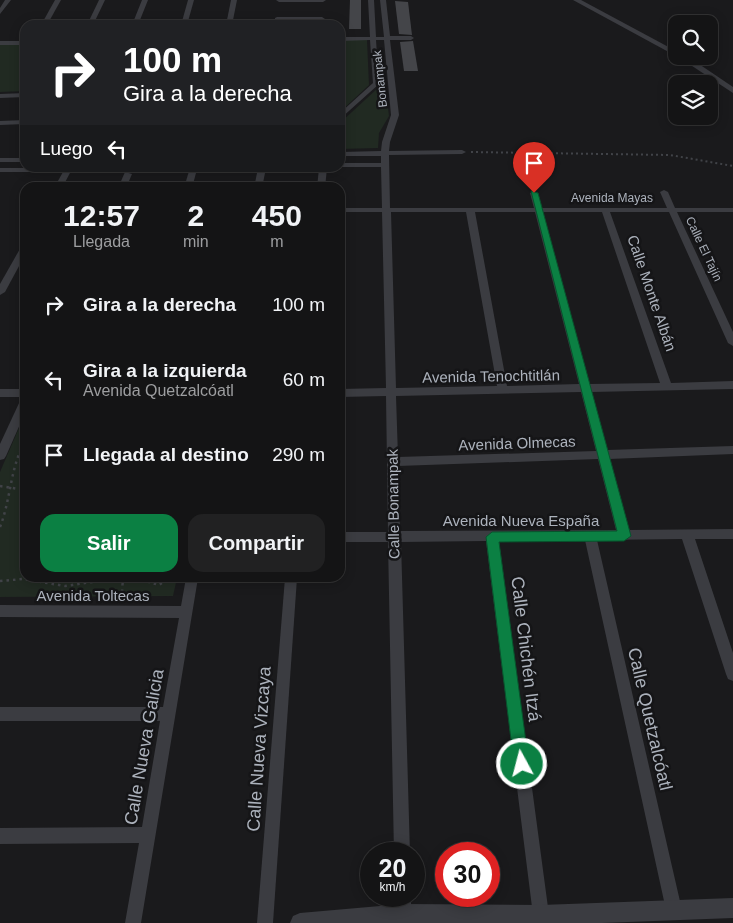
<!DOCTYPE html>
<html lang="es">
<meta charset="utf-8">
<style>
:root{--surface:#141415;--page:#212122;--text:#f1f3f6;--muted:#9d9ea0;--line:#333334;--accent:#0b8043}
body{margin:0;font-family:Helvetica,sans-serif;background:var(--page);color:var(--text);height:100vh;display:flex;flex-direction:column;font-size:19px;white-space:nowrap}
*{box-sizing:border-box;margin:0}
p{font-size:16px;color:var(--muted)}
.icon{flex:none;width:28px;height:28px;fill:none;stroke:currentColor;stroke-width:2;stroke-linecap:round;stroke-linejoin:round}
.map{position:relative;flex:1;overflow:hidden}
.side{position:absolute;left:20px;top:182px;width:325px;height:400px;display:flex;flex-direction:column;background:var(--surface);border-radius:15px;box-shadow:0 2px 12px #0003,0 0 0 1px var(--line)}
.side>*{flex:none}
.hud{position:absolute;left:20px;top:20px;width:325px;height:152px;border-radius:15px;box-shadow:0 2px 12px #0003,0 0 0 1px var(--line);background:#202124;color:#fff;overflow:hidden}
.tools{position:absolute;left:668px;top:15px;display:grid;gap:10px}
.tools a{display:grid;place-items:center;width:50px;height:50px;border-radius:10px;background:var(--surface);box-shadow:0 2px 12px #0003,0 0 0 1px var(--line);font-size:25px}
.speed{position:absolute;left:360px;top:842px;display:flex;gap:10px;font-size:25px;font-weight:700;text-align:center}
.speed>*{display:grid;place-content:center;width:65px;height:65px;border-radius:50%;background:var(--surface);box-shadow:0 2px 12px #0003,0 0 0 1px var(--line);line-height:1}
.speed small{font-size:12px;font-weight:400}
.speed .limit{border:8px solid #d22;background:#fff;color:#111}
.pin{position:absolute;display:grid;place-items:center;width:42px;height:42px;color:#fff;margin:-51px -21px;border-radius:50% 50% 50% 0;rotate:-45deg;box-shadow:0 0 5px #0007}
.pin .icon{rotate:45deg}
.me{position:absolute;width:55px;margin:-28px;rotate:353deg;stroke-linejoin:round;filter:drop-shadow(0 0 4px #0008)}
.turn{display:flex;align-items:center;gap:18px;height:105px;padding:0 20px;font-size:22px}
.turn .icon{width:65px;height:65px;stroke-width:2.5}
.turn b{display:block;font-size:35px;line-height:42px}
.then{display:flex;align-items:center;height:48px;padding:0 20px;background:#0003;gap:10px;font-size:19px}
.eta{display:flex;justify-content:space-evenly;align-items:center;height:85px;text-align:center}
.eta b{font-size:30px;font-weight:700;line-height:35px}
.primary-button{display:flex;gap:10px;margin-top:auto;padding:10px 20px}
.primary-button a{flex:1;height:58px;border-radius:15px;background:var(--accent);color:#fff;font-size:20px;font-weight:700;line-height:58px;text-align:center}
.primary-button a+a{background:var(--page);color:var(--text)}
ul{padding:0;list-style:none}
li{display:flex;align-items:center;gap:15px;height:75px;padding:0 20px}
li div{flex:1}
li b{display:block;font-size:19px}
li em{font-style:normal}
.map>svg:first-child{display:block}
.green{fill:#212a22}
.building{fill:#444549}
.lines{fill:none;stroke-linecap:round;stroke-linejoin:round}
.path-far2{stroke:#414348;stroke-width:2;stroke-dasharray:2 3;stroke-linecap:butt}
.path-far1{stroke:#414348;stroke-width:2.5;stroke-dasharray:2.5 4;stroke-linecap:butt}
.path{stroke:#414348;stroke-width:3;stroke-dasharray:3 5;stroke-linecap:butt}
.minor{fill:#3b3c41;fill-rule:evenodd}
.tertiary{fill:#3b3c41;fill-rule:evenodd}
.route{fill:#0b8043;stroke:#07532c}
.labels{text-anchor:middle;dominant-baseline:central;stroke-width:5;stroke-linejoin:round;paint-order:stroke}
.far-street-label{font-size:12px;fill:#acb2bc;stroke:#151517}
.street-label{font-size:15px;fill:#acb2bc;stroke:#151517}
.near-street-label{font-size:18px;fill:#acb2bc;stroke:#151517}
</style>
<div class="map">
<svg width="733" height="923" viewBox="0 0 733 923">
<rect width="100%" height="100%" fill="#1a1a1c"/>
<g class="green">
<path d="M340,40H367L369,85L340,112Z"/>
<path d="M0,44H25V91L0,92Z"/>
<path d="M385,84L389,116L379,133L378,148L340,149V123L378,88Z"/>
<path d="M25,414V578H177L173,596L0,597V472Z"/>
</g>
<g class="building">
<path d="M350,0H361V29H349Z"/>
<path d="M395,1L408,2L412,35L399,34Z"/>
<path d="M413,41L418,71H404L400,42Z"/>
</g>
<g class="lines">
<path class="path-far2" d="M471,152L670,155L733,166"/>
<g class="path-far1">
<path d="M0,486L25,490"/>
<path d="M0,527C11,499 10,468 25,441"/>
<path d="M135,578L159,585L169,578"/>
<path d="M0,581L23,579L65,586L119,578"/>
<path d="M122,592L123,578"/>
</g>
<path class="path" d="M121,601L122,591"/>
<g class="minor">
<path d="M5,0H11L0,14V8Z"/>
<path d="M55,0H61L47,25H41Z"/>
<path d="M99,0H105L93,25H87Z"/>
<path d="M142,0H148L138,25H132Z"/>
<path d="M188,0H194L187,25H181Z"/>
<path d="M231,0H237L232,25H226Z"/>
<path d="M276,0H326L323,2H279Z"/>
<path d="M368,0H374L376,37H384L380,0H386L390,36H411L414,38L411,40H390L399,115L390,142L389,151L462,150L466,152L462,154L389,155L390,208H534L530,193L534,191L538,193L542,208H667L660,192L664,190L668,192L675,208H733V212H677L733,332V346L728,343L669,212H610L671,383L733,381V389L591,392L607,450L733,446V454L609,459L628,530L733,529V539H695L733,653V681L728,679L726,674L682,539L597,540L682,910L680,916L674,918L668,916L666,910L585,540L499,541L549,915L547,921L542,923L535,921L533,915L486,541L401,542L410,854H394L388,542H340V532H388L386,396L340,397V389L386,388L382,212H340V208H382L381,167H340V163H381V156H340V152L381,151L382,142L391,115L384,40H376L379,84L340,119V113L373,83L370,40L340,41V37H370ZM391,212H466L497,386L396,388ZM475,212H535L579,384L507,386ZM543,212H602L660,383L589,384ZM581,392L596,451L398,457L396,396ZM598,459L616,530L400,531L398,466Z"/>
<path d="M277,17H322L325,19L322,21L275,20V18Z"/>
<rect x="0" y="41" width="25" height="4"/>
<path d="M25,93V97L0,98V94Z"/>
<path d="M25,120V124L0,125V121Z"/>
<rect x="0" y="158" width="25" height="4"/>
<path d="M0,168H161L157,170L71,171L62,188H54L63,172H0Z"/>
<path d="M258,168H266L262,188H254Z"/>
<path d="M319,168H327L325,188H317Z"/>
<path d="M189,171L196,173L192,188H184Z"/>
<path d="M125,172L132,174L126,188H118Z"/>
<path d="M25,244V255L5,292L0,295V284L21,247Z"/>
<rect x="0" y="389" width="25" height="8"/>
<path d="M25,397V413L6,456L4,459L0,460V444L20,401Z"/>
<path d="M186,578H198L141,923H125L139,843L0,844V828L142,827L160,721H0V707H163L179,618L0,617V605L181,606Z"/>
<path d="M285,578H297L273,923H257Z"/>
<path d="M395,896H411V914L409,920L403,922L397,920L395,914Z"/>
</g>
<g class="tertiary">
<path d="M573,0H581L676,51V56Z"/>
<path d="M677,56H687L733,87V93Z"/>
<path d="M733,898V918L602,923H290L293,916L300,913L403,904L541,905Z"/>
</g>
</g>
<path class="route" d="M531,191L538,193L631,536L624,541L499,542L529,764L527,769L522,771L516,769L514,764L486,537L492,532L617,531Z"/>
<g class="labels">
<g class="far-street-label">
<text transform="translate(380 79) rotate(-96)">Bonampak</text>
<text x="612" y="198">Avenida Mayas</text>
<text transform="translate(704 249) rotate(65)">Calle El Tajín</text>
</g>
<g class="street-label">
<text transform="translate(652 293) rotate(71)">Calle Monte Albán</text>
<text transform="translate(491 376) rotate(-1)">Avenida Tenochtitlán</text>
<text transform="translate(517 443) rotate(-2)">Avenida Olmecas</text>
<text transform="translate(393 504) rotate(-91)">Calle Bonampak</text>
<text x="521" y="520">Avenida Nueva España</text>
<text x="93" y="595">Avenida Toltecas</text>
</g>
<g class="near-street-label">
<text transform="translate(526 649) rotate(83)">Calle Chichén Itzá</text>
<text transform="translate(650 719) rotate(77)">Calle Quetzalcóatl</text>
<text transform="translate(144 747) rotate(-80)">Calle Nueva Galicia</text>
<text transform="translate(259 749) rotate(-86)">Calle Nueva Vizcaya</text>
</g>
</g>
</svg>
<div class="tools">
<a><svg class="icon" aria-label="search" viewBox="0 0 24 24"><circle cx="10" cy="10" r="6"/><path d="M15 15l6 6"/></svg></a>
<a><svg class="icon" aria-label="layers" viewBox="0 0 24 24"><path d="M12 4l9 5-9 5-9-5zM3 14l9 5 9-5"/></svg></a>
</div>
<div class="speed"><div>20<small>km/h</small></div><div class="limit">30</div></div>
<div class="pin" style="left:534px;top:193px;background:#d93025"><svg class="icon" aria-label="arrive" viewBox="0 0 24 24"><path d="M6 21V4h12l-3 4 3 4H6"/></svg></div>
<svg class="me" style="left:522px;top:764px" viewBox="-20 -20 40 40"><circle r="17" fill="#0b8043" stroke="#fff" stroke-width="3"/><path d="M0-11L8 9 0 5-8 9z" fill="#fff"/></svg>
<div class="hud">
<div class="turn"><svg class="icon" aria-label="right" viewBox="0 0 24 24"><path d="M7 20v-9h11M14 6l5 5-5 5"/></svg><div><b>100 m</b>Gira a la derecha</div></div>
<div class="then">Luego<svg class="icon" aria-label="left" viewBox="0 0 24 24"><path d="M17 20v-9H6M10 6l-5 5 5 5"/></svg></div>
</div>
<section class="side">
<div class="eta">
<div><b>12:57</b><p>Llegada</p></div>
<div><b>2</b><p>min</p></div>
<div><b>450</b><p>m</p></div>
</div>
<ul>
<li><svg class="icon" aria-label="right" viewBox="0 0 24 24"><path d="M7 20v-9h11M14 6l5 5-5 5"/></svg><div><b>Gira a la derecha</b></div><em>100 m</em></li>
<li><svg class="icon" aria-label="left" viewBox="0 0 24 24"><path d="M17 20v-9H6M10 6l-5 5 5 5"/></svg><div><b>Gira a la izquierda</b><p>Avenida Quetzalcóatl</p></div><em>60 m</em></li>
<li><svg class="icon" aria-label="arrive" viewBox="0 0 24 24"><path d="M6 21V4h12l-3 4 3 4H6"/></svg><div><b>Llegada al destino</b></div><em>290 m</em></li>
</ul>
<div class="primary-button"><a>Salir</a><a>Compartir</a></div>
</section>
</div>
